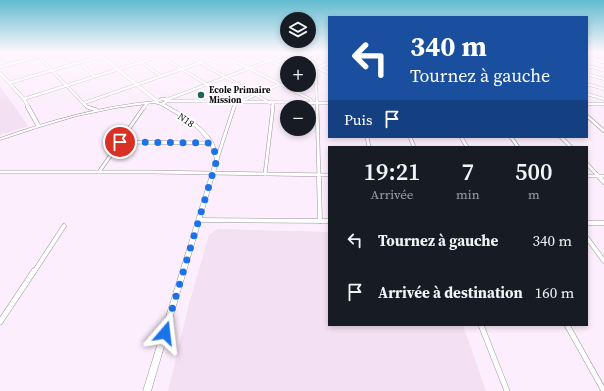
<!DOCTYPE html>
<html lang="fr">
<meta charset="utf-8">
<style>
:root{--surface:#171b24;--page:#242831;--text:#f1f3f6;--muted:#9ea1a6}
body{margin:0;font-family:"Source Serif 4",serif;background:var(--page);color:var(--text);height:100vh;display:flex;flex-direction:column;font-size:15px;white-space:nowrap}
*{box-sizing:border-box;margin:0}
p{font-size:13px;color:var(--muted)}
.icon{flex:none;width:22px;height:22px;fill:none;stroke:currentColor;stroke-width:2;stroke-linecap:round;stroke-linejoin:round}
.map{position:relative;flex:1;overflow:hidden}
.details{position:absolute;left:328px;top:146px;width:260px;height:180px;display:flex;flex-direction:column;background:var(--surface);border-radius:0px;box-shadow:0 2px 6px #0003}
.details>*{flex:none}
.hud{position:absolute;left:328px;top:16px;width:260px;height:122px;border-radius:0px;box-shadow:0 2px 6px #0003;background:#1a4fa0;color:#fff;overflow:hidden}
.controls{position:absolute;left:280px;top:12px;display:grid;gap:8px}
.controls a{display:grid;place-items:center;width:36px;height:36px;border-radius:50%;background:var(--surface);box-shadow:0 2px 6px #0003;font-size:20px}
.pin{position:absolute;display:grid;place-items:center;width:34px;height:34px;color:#fff;margin:-17px;border:2px solid #fff;border-radius:50%;box-shadow:0 1px 4px #0007}
.me{position:absolute;width:44px;margin:-22px;rotate:17deg;stroke-linejoin:round;filter:drop-shadow(0 0 3px #0008)}
.turn{display:flex;align-items:center;gap:14px;height:84px;padding:0 16px;font-size:18px}
.turn .icon{width:52px;height:52px;stroke-width:2.5}
.turn b{display:block;font-size:28px;line-height:34px}
.then{display:flex;align-items:center;height:38px;padding:0 16px;background:#0003;gap:8px;font-size:15px}
.eta{display:flex;justify-content:space-evenly;align-items:center;height:68px;text-align:center}
.eta b{font-size:24px;font-weight:600;line-height:28px}
ul{padding:0;list-style:none}
li{display:flex;align-items:center;gap:12px;height:52px;padding:0 16px}
li div{flex:1}
li b{display:block;font-size:15px}
li em{font-style:normal}
.map>svg:first-child{display:block}
.built{fill:#f3e0f3}
.lines{fill:none;stroke-linecap:round;stroke-linejoin:round}
.minor-far3-casing{stroke:#9e929e;stroke-width:3}
.minor-far2-casing{stroke:#9e929e;stroke-width:4}
.minor-far1-casing{stroke:#9e929e;stroke-width:5}
.minor-casing{stroke:#9e929e;stroke-width:6}
.tertiary-far1-casing{stroke:#9e929e;stroke-width:3.5}
.tertiary-casing{stroke:#9e929e;stroke-width:5}
.secondary-casing{stroke:#9e929e;stroke-width:1}
.minor-far3{stroke:#fff;stroke-width:2.5}
.minor-far2{stroke:#fff;stroke-width:3}
.minor-far1{stroke:#fff;stroke-width:4}
.minor{stroke:#fff;stroke-width:5}
.tertiary-far1{stroke:#fff;stroke-width:3}
.tertiary{stroke:#fff;stroke-width:4}
.secondary{fill:#fff;fill-rule:evenodd}
.route{stroke:#1a73e8;stroke-width:7;stroke-dasharray:0 12.6}
.poi-dot{fill:#206455;stroke:#fff;stroke-width:1.5}
.labels{text-anchor:middle;dominant-baseline:central;stroke-width:3.5;stroke-linejoin:round;paint-order:stroke}
.far-poi-label{font-size:9px;font-weight:bold;fill:#0e0a0e;stroke:#fff;text-anchor:start}
.street-label{font-size:10px;fill:#0e0a0e;stroke:#fff}
</style>
<div class="map">
<svg width="604" height="391" viewBox="0 0 604 391">
<rect width="100%" height="100%" fill="#fceefc"/>
<g class="built">
<path d="M0,86L28,126L0,135Z"/>
<path d="M218,229L329,232V325H463L486,391H168L189,304L209,235Z"/>
</g>
<g class="lines">
<g class="minor-far3-casing">
<g id="minor-far3">
<path d="M40,52L49,54"/>
<path d="M126,52L161,76"/>
<path d="M154,52L234,101H242L280,84"/>
<path d="M182,52L270,103"/>
<path d="M216,52L310,99L313,103"/>
<path d="M251,52L287,69"/>
<path d="M280,52L304,63"/>
<path d="M307,52L329,61"/>
<path d="M315,52L317,108"/>
<path d="M597,52L604,54"/>
<path d="M587,55L589,52"/>
<path d="M39,57L87,107L90,108"/>
<path d="M82,65L95,77"/>
<path d="M309,65L329,73"/>
<path d="M587,66L604,70"/>
<path d="M317,68L329,63"/>
<path d="M587,74L604,79"/>
<path d="M309,79L316,82"/>
<path d="M9,83L115,52"/>
<path d="M587,84L604,89"/>
<path d="M587,94L604,99"/>
<path d="M24,99L173,52"/>
<path d="M166,100L292,52"/>
<path d="M167,101L329,103"/>
<path d="M84,103L231,52"/>
<path d="M587,104H604"/>
<path d="M144,108L147,103"/>
<path d="M234,108L236,102"/>
<path d="M272,108L273,103"/>
</g>
</g>
<g class="minor-far2-casing">
<g id="minor-far2">
<path d="M87,107L97,110"/>
<path d="M317,107L319,179"/>
<path d="M587,116L604,131"/>
<path d="M367,137L369,147"/>
<path d="M410,137L414,147"/>
<path d="M461,137L467,147"/>
<path d="M511,137L518,147"/>
<path d="M561,137L571,147"/>
<path d="M120,142L212,143"/>
<path d="M217,159L234,107"/>
<path d="M587,164L601,179"/>
<path d="M0,172H151L329,175"/>
<path d="M99,172L144,107"/>
<path d="M265,174L273,107"/>
<path d="M587,176H604"/>
</g>
</g>
<g class="minor-far1-casing">
<g id="minor-far1">
<path d="M319,178L320,221"/>
<path d="M600,178L604,182"/>
<path d="M199,220L329,221"/>
<path d="M587,223H604"/>
<path d="M587,238L604,261"/>
<path d="M34,272L64,226"/>
</g>
</g>
<g class="minor-casing">
<g id="minor">
<path d="M0,322L34,271"/>
<path d="M481,325L507,391"/>
<path d="M567,325L604,391"/>
</g>
</g>
<g class="tertiary-far1-casing">
<g id="tertiary-far1">
<path d="M96,52L157,101"/>
<path d="M587,57L604,62"/>
<path d="M0,67L55,52"/>
<path d="M0,73L24,99L29,108"/>
</g>
</g>
<g class="tertiary-casing">
<path id="tertiary" d="M28,107L38,125"/>
</g>
<g class="secondary-casing">
<path id="secondary" d="M161,98H166L169,101L165,104C182,114 204,125 214,144C216,149 217,154 219,159L151,391H143L215,159L210,144L201,133L195,127L181,117L161,105L154,103L116,108L77,116L40,127L0,140V138C51,120 101,106 155,101ZM162,100L165,101L161,103L158,102Z"/>
</g>
<use href="#minor-far3" class="minor-far3"/>
<use href="#minor-far2" class="minor-far2"/>
<use href="#minor-far1" class="minor-far1"/>
<use href="#minor" class="minor"/>
<use href="#tertiary-far1" class="tertiary-far1"/>
<use href="#tertiary" class="tertiary"/>
<use href="#secondary" class="secondary"/>
</g>
<linearGradient id="sky" x2="0" y2="1"><stop stop-color="#62bbcf"/><stop offset="0.49" stop-color="#fef7fe"/><stop offset="1" stop-color="#fef7fe" stop-opacity="0"/></linearGradient>
<rect width="604" height="107" fill="url(#sky)"/>
<g class="lines">
<path class="route" d="M120,142L212,143L217,159L165,333"/>
</g>
<circle class="poi-dot" cx="201" cy="95" r="4"/>
<g class="labels">
<g class="far-poi-label">
<text x="209" y="90">Ecole Primaire<tspan x="209" dy="10">Mission</tspan></text>
</g>
<g class="street-label">
<text transform="translate(186 120) rotate(35)">N18</text>
</g>
</g>
</svg>
<div class="controls">
<a><svg class="icon" aria-label="layers" viewBox="0 0 24 24"><path d="M12 4l9 5-9 5-9-5zM3 14l9 5 9-5"/></svg></a>
<a>+</a>
<a>−</a>
</div>
<div class="pin" style="left:120px;top:142px;background:#d93025"><svg class="icon" aria-label="arrive" viewBox="0 0 24 24"><path d="M6 21V4h12l-3 4 3 4H6"/></svg></div>
<svg class="me" style="left:165px;top:333px" viewBox="-20 -20 40 40"><path d="M0-17L14 15 0 8-14 15z" fill="#1a73e8" stroke="#fff" stroke-width="4"/></svg>
<div class="hud">
<div class="turn"><svg class="icon" aria-label="left" viewBox="0 0 24 24"><path d="M17 20v-9H6M10 6l-5 5 5 5"/></svg><div><b>340 m</b>Tournez à gauche</div></div>
<div class="then">Puis<svg class="icon" aria-label="arrive" viewBox="0 0 24 24"><path d="M6 21V4h12l-3 4 3 4H6"/></svg></div>
</div>
<section class="details">
<div class="eta">
<div><b>19:21</b><p>Arrivée</p></div>
<div><b>7</b><p>min</p></div>
<div><b>500</b><p>m</p></div>
</div>
<ul>
<li><svg class="icon" aria-label="left" viewBox="0 0 24 24"><path d="M17 20v-9H6M10 6l-5 5 5 5"/></svg><div><b>Tournez à gauche</b></div><em>340 m</em></li>
<li><svg class="icon" aria-label="arrive" viewBox="0 0 24 24"><path d="M6 21V4h12l-3 4 3 4H6"/></svg><div><b>Arrivée à destination</b></div><em>160 m</em></li>
</ul>
</section>
</div>
